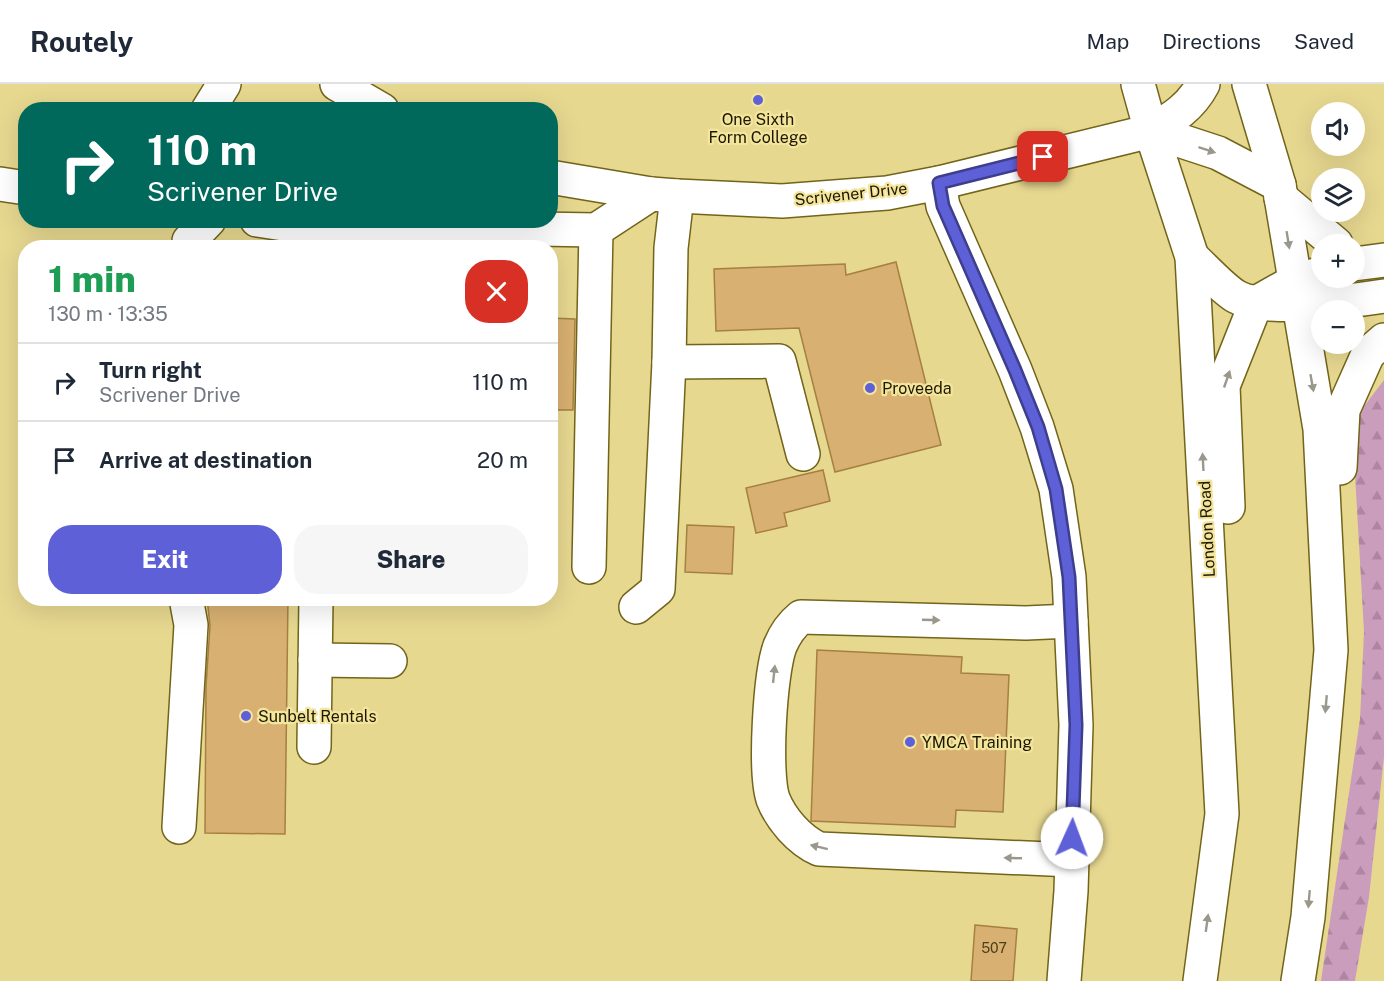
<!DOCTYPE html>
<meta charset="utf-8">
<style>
:root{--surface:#fff;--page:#f6f6f7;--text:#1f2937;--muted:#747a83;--line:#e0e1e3;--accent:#5e60d8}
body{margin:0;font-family:"Public Sans",sans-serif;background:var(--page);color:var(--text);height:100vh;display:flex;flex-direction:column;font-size:22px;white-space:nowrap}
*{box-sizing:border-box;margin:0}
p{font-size:20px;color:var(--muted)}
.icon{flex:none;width:33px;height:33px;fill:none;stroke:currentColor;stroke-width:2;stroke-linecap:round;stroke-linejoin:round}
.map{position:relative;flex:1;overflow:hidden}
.details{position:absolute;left:18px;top:156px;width:540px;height:366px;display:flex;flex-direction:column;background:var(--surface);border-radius:24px;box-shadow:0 6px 24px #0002}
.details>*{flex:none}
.hud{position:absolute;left:18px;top:18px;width:540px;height:126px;border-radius:24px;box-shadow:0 6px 24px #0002;background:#00695c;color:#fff;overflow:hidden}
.buttons{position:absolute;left:1311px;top:18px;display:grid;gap:12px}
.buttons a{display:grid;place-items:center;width:54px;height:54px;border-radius:50%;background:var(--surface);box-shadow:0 6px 24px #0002;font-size:30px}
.pin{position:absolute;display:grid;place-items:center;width:51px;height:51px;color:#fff;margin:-26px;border-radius:12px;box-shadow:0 3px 9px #0006}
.me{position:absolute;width:66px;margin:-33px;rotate:2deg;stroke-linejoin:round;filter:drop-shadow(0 0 4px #0008)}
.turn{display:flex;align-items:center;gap:21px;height:126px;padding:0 30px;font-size:27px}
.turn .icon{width:78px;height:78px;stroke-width:2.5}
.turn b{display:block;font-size:42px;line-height:51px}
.round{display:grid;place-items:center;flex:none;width:63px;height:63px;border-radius:24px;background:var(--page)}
.summary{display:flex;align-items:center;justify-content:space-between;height:102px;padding:0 30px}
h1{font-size:36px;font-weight:800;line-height:45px;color:#1e9e55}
.button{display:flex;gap:12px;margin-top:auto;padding:12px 30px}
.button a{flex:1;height:69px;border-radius:24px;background:var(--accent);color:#fff;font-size:24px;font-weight:800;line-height:69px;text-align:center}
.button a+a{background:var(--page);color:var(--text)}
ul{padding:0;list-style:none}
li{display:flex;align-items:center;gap:18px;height:78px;padding:0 30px;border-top:2px solid var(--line)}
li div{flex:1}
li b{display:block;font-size:22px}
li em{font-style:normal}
header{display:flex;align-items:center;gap:36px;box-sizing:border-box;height:84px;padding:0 30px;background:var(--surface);border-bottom:2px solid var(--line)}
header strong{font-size:28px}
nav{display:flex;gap:33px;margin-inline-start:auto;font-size:21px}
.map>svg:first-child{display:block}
.forest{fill:url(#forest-firs)}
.building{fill:#d8b071;stroke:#a58041;stroke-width:1.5}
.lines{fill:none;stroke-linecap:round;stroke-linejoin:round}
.minor-casing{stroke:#726419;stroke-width:36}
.major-casing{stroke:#726419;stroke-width:36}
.minor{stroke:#fff;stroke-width:33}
.major{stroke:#fff;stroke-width:33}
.oneway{fill:#9a978c}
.route-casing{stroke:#3d3e8c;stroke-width:15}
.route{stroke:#5e60d8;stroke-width:10}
.poi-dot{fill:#5e60d8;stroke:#f4e59d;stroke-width:2}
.labels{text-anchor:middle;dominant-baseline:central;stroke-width:4.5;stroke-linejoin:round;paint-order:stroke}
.number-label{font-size:14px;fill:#4c3e1c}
.poi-label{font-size:16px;fill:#1e1800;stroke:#f4e59d;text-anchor:start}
.street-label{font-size:16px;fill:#1e1800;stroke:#f4e59d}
</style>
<header>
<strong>Routely</strong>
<nav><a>Map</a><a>Directions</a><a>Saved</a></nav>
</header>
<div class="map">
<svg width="1384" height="897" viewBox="0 0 1384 897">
<defs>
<pattern id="forest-firs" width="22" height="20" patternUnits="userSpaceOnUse" patternTransform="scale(1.5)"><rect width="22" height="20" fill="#cb9dbd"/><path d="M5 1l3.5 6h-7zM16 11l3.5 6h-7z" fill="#ae86a1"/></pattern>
</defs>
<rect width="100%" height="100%" fill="#e7d890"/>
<path class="forest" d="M1384,296V673L1369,813L1355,897H1321L1360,635L1364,548L1352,338Z"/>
<g class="building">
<path d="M896,178L941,361L835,388L799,244L716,247L714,185L845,180L846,191Z"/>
<path d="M550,234L575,235L573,326H550Z"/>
<path d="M823,386L830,417L784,429L787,442L756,449L746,404Z"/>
<path d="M687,441L734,443L732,490L685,488Z"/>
<path d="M207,514H288L285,750L205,749L206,602L210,542Z"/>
<path d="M817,566L962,573L961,589L1009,591L1003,728L956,726L955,743L811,737Z"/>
<path d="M975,841L1017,845L1013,897H971Z"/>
</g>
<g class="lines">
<g class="minor-casing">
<g id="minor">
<path d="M337,0L382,26"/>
<path d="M208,26L224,0"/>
<path d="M1151,47L1218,69L1279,101"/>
<path d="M550,93L651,110L677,112L782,117L887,109L939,99L1151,47C1173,34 1191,23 1203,0"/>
<path d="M939,99L943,122L1015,286L1037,343L1056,405L1069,493L1076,641L1071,807L1064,897"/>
<path d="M0,100L26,104"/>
<path d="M257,136L290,141L596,146L651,110"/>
<path d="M189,164V157L209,136"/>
<path d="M669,278L779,277L803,370"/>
<path d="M589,483L596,146"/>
<path d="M636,523L658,505L669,278L671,164L677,112"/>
<path d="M1071,537L1026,539L801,533C791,541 785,550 780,562C770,589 764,688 773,715C781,735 799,756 819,765L1072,776"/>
<path d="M315,576L390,577"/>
<path d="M314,663L316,514"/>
<path d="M179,743L191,541L186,514"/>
</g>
</g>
<g class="major-casing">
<g id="major">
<path d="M1138,0L1151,47L1192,173L1222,730L1200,897"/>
<path d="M1249,0L1279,101L1320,345L1331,566L1308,833L1298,897"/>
<path d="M1281,114L1336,160"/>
<path d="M1192,173C1203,183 1225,207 1237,213C1265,228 1352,217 1384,212"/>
<path d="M1354,180L1384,176"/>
<path d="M1340,384L1343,326L1368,270L1384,256"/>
<path d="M1228,423L1223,302L1256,219L1295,197L1322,189"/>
</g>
</g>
<use href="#minor" class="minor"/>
<use href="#major" class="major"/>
</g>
<defs><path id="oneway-solid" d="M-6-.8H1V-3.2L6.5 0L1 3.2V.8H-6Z" transform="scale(1.5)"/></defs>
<g class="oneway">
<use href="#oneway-solid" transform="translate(1207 66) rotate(18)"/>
<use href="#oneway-solid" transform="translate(1288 156) rotate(81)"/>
<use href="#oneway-solid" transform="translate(1227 295) rotate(-71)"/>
<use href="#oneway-solid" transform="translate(1312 299) rotate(80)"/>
<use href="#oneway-solid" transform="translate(1203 378) rotate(-93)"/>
<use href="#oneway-solid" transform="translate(931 536) rotate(2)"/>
<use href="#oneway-solid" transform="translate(774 590) rotate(-84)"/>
<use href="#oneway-solid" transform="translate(1326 620) rotate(95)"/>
<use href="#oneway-solid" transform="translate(819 763) rotate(-166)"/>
<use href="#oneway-solid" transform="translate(1013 774) rotate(-178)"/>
<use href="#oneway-solid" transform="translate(1309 815) rotate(95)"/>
<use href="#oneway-solid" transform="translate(1207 839) rotate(-82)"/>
</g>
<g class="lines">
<g class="route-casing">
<path id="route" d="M1043,73L939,99L943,122L1015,286L1038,343L1056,405L1069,493L1070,515L1076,641L1072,754"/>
</g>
<use href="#route" class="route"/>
</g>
<g class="poi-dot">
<circle cx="758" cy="16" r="6"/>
<circle cx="870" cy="304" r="6"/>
<circle cx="246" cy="632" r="6"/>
<circle cx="910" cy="658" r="6"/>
</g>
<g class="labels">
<g class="number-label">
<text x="994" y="864">507</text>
</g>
<g class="poi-label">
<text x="758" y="35" text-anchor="middle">One Sixth<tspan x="758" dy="18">Form College</tspan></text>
<text x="882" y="304">Proveeda</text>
<text x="258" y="632">Sunbelt Rentals</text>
<text x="922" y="658">YMCA Training</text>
</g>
<g class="street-label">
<text transform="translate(851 110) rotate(-6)">Scrivener Drive</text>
<text transform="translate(1207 445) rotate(-93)">London Road</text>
</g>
</g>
</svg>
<div class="buttons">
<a><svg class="icon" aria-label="sound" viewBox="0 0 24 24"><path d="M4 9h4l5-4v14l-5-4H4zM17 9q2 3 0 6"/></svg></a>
<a><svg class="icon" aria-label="layers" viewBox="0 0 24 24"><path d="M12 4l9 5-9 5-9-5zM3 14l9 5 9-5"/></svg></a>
<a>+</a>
<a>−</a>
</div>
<div class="pin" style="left:1043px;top:73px;background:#d93025"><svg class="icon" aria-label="arrive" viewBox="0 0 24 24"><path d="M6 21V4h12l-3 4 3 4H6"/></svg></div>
<svg class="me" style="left:1072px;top:754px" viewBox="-20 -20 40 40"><circle r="19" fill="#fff"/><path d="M0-13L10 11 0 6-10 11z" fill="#5e60d8"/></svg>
<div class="hud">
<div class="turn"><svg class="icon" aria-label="right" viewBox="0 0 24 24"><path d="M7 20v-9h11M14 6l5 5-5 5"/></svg><div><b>110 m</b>Scrivener Drive</div></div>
</div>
<section class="details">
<div class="summary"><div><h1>1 min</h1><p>130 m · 13:35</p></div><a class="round" style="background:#d93025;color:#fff"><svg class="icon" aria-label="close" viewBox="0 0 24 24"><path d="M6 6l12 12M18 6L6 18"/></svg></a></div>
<ul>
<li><svg class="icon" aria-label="right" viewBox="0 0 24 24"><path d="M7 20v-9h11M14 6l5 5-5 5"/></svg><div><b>Turn right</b><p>Scrivener Drive</p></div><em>110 m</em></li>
<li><svg class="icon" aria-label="arrive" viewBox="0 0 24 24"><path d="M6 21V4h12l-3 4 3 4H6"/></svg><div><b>Arrive at destination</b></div><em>20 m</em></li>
</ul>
<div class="button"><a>Exit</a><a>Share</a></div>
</section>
</div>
